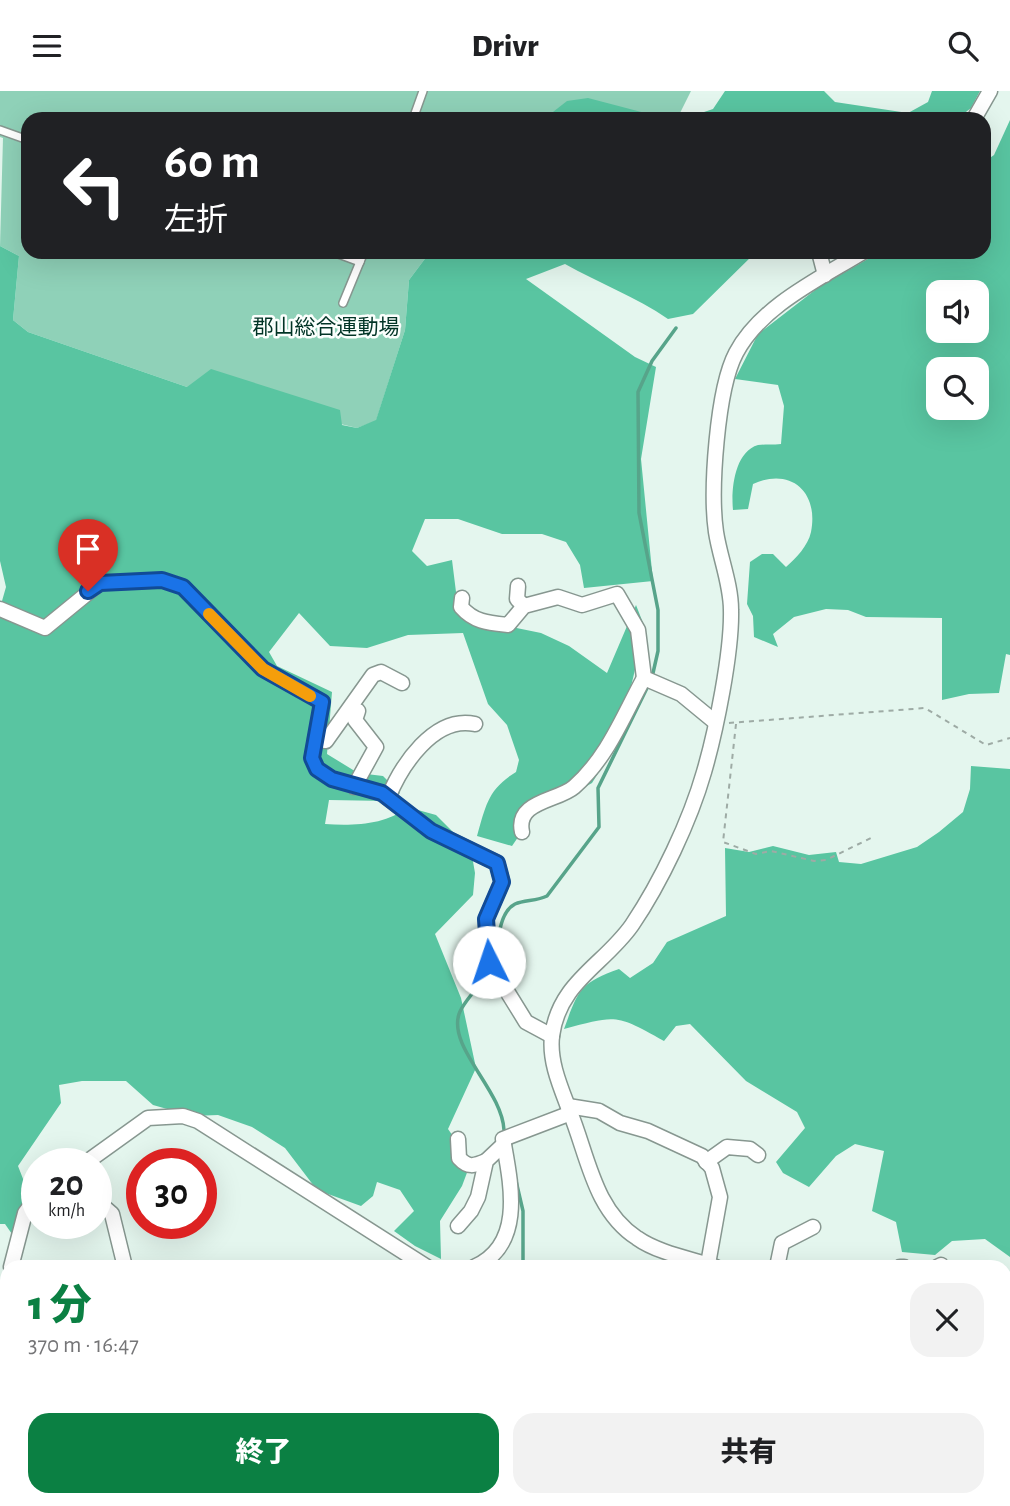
<!DOCTYPE html>
<html lang="ja">
<meta charset="utf-8">
<style>
:root{--surface:#fff;--page:#f2f2f2;--text:#202124;--muted:#757577;--accent:#0b8043}
body{margin:0;font-family:"Alegreya Sans","Noto Sans JP",sans-serif;background:var(--page);color:var(--text);height:100vh;display:flex;flex-direction:column;font-size:26px;white-space:nowrap}
*{box-sizing:border-box;margin:0}
p{font-size:23px;color:var(--muted)}
.icon{flex:none;width:38px;height:38px;fill:none;stroke:currentColor;stroke-width:2;stroke-linecap:round;stroke-linejoin:round}
.map{position:relative;flex:1;overflow:hidden}
.drawer{position:absolute;left:0px;top:1169px;width:1012px;height:247px;display:flex;flex-direction:column;background:var(--surface);border-radius:21px 21px 0 0;box-shadow:0 7px 28px #0002}
.drawer>*{flex:none}
.banner{position:absolute;left:21px;top:21px;width:970px;height:147px;border-radius:21px;box-shadow:0 7px 28px #0002;background:#202124;color:#fff;overflow:hidden}
.tools{position:absolute;left:926px;top:189px;display:grid;gap:14px}
.tools a{display:grid;place-items:center;width:63px;height:63px;border-radius:14px;background:var(--surface);box-shadow:0 7px 28px #0002;font-size:35px}
.speed{position:absolute;left:21px;top:1057px;display:flex;gap:14px;font-size:35px;font-weight:700;text-align:center}
.speed>*{display:grid;place-content:center;width:91px;height:91px;border-radius:50%;background:var(--surface);box-shadow:0 7px 28px #0002;line-height:1}
.speed small{font-size:18px;font-weight:400}
.speed .limit{border:10px solid #d22;background:#fff;color:#111}
.pin{position:absolute;display:grid;place-items:center;width:60px;height:60px;color:#fff;margin:-72px -30px;border-radius:50% 50% 50% 0;rotate:-45deg;box-shadow:0 0 7px #0007}
.pin .icon{rotate:45deg}
.me{position:absolute;width:77px;margin:-38px;rotate:356deg;stroke-linejoin:round;filter:drop-shadow(0 0 5px #0008)}
.turn{display:flex;align-items:center;gap:24px;height:147px;padding:0 28px;font-size:32px}
.turn .icon{width:91px;height:91px;stroke-width:2.5}
.turn b{display:block;font-size:49px;line-height:60px}
.round{display:grid;place-items:center;flex:none;width:74px;height:74px;border-radius:21px;background:var(--page)}
.head{display:flex;align-items:center;justify-content:space-between;height:119px;padding:0 28px}
h1{font-size:42px;font-weight:800;line-height:52px;color:var(--accent)}
.cta{display:flex;gap:14px;margin-top:auto;padding:14px 28px}
.cta a{flex:1;height:80px;border-radius:21px;background:var(--accent);color:#fff;font-size:28px;font-weight:800;line-height:80px;text-align:center}
.cta a+a{background:var(--page);color:var(--text)}
header{display:flex;justify-content:space-between;align-items:center;height:91px;padding:0 28px;background:var(--surface);font-size:32px;font-weight:800}
.map>svg:first-child{display:block}
.green{fill:#8fd1b8}
.forest{fill:#59c5a1;fill-rule:evenodd}
.lines{fill:none;stroke-linecap:round;stroke-linejoin:round}
.stream{stroke:#57a48a;stroke-width:3.5}
.river{stroke:#67d2ae;stroke-width:21}
.lane-casing{stroke:#879790;stroke-width:10}
.street-casing{stroke:#879790;stroke-width:17}
.path{stroke:#9eaba5;stroke-width:2;stroke-dasharray:5 5;stroke-linecap:butt}
.lane{stroke:#fff;stroke-width:7}
.street{stroke:#fff;stroke-width:14}
.route-casing{stroke:#114b97;stroke-width:18}
.route{stroke:#1a73e8;stroke-width:12}
.slow{stroke:#f59e0b;stroke-width:12}
.labels{text-anchor:middle;dominant-baseline:central;stroke-width:5;stroke-linejoin:round;paint-order:stroke}
.park-label{font-size:21px;fill:#013426;stroke:#fbfffd}
</style>
<header><svg class="icon" aria-label="menu" viewBox="0 0 24 24"><path d="M4 6h16M4 12h16M4 18h16"/></svg>Drivr<svg class="icon" aria-label="search" viewBox="0 0 24 24"><circle cx="10" cy="10" r="6"/><path d="M15 15l6 6"/></svg></header>
<div class="map">
<svg width="1010" height="1415" viewBox="0 0 1010 1415">
<rect width="100%" height="100%" fill="#e4f6ee"/>
<path class="green" d="M0,0H691L677,28C627,28 588,0 544,28H28V161H430L409,189L405,239L376,330L357,337L187,296L28,241L13,229L19,165L0,155L3,47L0,46Z"/>
<g class="forest">
<path d="M725,0H824L835,11L908,22L928,11L932,0H980L971,17L957,28H683L713,18Z"/>
<path d="M588,7L668,28H544L567,10Z"/>
<path d="M1010,29V564L1006,563L999,602L969,603L942,609V527L866,526L848,519L826,518L794,526L773,543L778,556L754,546L753,525L747,513L750,471L762,463H773L786,476C796,467 808,455 811,441C819,400 790,376 753,393L748,418L733,419C731,400 734,361 758,354C765,353 774,354 781,353L784,315L778,294L735,288L758,243L819,196L880,161H984V71L994,64ZM938,201H976V240H938ZM938,278H976V317H938Z"/>
<path d="M0,155L19,165L13,229L28,241L187,296L211,278L340,319L342,334L357,337L376,329L405,239L409,189L430,161H756L693,223L668,228C636,206 599,192 565,173L526,188L635,266L656,276L641,368L653,490L584,497L580,474L566,451L542,443H502L458,428H425L412,460L427,475L452,469L459,525L541,542L569,555L607,582L636,514L645,537L628,608L612,660L592,692L560,710L538,717L512,755L477,745C486,714 488,698 516,681L519,669L507,634L488,613L463,542L408,544L367,557L330,555L299,522L269,561L277,575L332,601L327,663L358,682L383,685L400,702L387,710L329,709L325,733C352,735 387,734 407,716L436,724L471,759L475,782L473,804L435,843L461,907L476,977L448,1038L471,1071L462,1095L440,1130L441,1168L415,1155L394,1140L414,1120L400,1099L377,1091L373,1105L361,1115L317,1099L285,1057L252,1036L218,1024L192,1025L153,1014L126,990H82L59,994L61,1012L18,1075L34,1116L10,1161L12,1143L5,1133H0V517L6,496L0,470Z"/>
<path d="M971,675L1010,678V1166L985,1148L952,1150L935,1164L902,1161L896,1131L872,1120L884,1060L855,1053L836,1065L809,1096L783,1082L776,1071L805,1037L797,1021L746,990L690,933L676,935L664,950C615,923 618,924 564,938C578,900 579,892 619,878L630,887L653,872L667,851L726,825L725,757L749,761L773,755L809,764L836,761L839,771L861,773L917,756L939,741L963,721L970,698Z"/>
</g>
<g class="lines">
<g class="stream">
<path d="M653,582L658,560V519L639,422L638,301L652,270L676,237"/>
<path d="M496,870C498,853 498,822 515,813C525,809 537,810 547,805L599,736L598,697L648,595"/>
<path d="M489,883C480,895 464,909 459,923C448,957 502,999 504,1039"/>
<path d="M516,1090L523,1120V1176"/>
</g>
<g class="river">
<path d="M921,1409L924,1415"/>
<path d="M30,1415L38,1409"/>
</g>
<g class="lane-casing">
<g id="lane">
<path d="M413,28L423,0"/>
<path d="M0,39L28,49"/>
<path d="M333,161L360,171"/>
<path d="M343,212L364,161"/>
</g>
</g>
<g class="street-casing">
<g id="street">
<path d="M974,28L990,0"/>
<path d="M819,161L825,184"/>
<path d="M518,495L517,508L524,515"/>
<path d="M462,507L461,516C474,531 488,532 508,534L524,515L558,506L582,514L617,503L638,539L644,587L681,603L715,631"/>
<path d="M0,518L45,537L100,492L162,489L183,496L263,578L322,611L312,667L317,678L332,688L381,702L431,740L497,772L502,791L486,828L489,871L526,931L552,945"/>
<path d="M315,648L326,650L373,584L381,581L402,592"/>
<path d="M354,696L376,656L355,629L358,620"/>
<path d="M388,707C401,675 434,624 475,633"/>
<path d="M522,741C515,710 558,710 574,696C608,666 623,625 644,587"/>
<path d="M568,1015L599,1020L620,1032L648,1040L702,1065L712,1077L720,1106L708,1173"/>
<path d="M458,1048L459,1067C468,1077 474,1075 486,1070"/>
<path d="M706,1071L727,1056L750,1058L758,1064"/>
<path d="M84,1073L148,1027L183,1025L198,1030L427,1176"/>
<path d="M96,1109L112,1123L125,1176"/>
<path d="M458,1135L471,1120L478,1106L486,1070L504,1053"/>
<path d="M11,1176L25,1122L37,1106"/>
<path d="M474,1176C525,1154 511,1093 503,1048L571,1022"/>
<path d="M716,1176C692,1168 658,1162 637,1147C594,1119 588,1065 570,1021C561,997 549,971 552,945C559,891 604,874 632,834C661,791 690,730 704,681C716,640 732,561 731,519C731,493 720,467 716,441C710,400 717,298 736,262C761,215 819,188 863,161"/>
<path d="M777,1176L782,1152L813,1136"/>
<path d="M900,1176H904"/>
<path d="M937,1176L941,1174"/>
<path d="M1004,1249L1010,1250"/>
<path d="M0,1254L7,1234V1201"/>
<path d="M706,1415V1409"/>
</g>
</g>
<g class="path">
<path d="M729,632L925,617L986,654L1010,647"/>
<path d="M736,633L723,751L756,763L771,760L814,770L826,769L871,747"/>
<path d="M330,1409V1415"/>
<path d="M667,1415L670,1411L691,1412"/>
</g>
<use href="#lane" class="lane"/>
<use href="#street" class="street"/>
</g>
<g class="lines">
<g class="route-casing">
<path id="route" d="M88,500L100,492L162,489L183,496L263,578L322,611L312,667L317,678L332,688L382,702L431,740L497,772L502,791L486,828L489,871"/>
</g>
<use href="#route" class="route"/>
<path class="slow" d="M209,523L263,578L310,605"/>
</g>
<g class="labels">
<g class="park-label">
<text x="326" y="236">郡山総合運動場</text>
</g>
</g>
</svg>
<div class="tools">
<a><svg class="icon" aria-label="sound" viewBox="0 0 24 24"><path d="M4 9h4l5-4v14l-5-4H4zM17 9q2 3 0 6"/></svg></a>
<a><svg class="icon" aria-label="search" viewBox="0 0 24 24"><circle cx="10" cy="10" r="6"/><path d="M15 15l6 6"/></svg></a>
</div>
<div class="speed"><div>20<small>km/h</small></div><div class="limit">30</div></div>
<div class="pin" style="left:88px;top:500px;background:#d93025"><svg class="icon" aria-label="arrive" viewBox="0 0 24 24"><path d="M6 21V4h12l-3 4 3 4H6"/></svg></div>
<svg class="me" style="left:489px;top:871px" viewBox="-20 -20 40 40"><circle r="19" fill="#fff"/><path d="M0-13L10 11 0 6-10 11z" fill="#1a73e8"/></svg>
<div class="banner">
<div class="turn"><svg class="icon" aria-label="left" viewBox="0 0 24 24"><path d="M17 20v-9H6M10 6l-5 5 5 5"/></svg><div><b>60 m</b>左折</div></div>
</div>
<section class="drawer">
<div class="head"><div><h1>1 分</h1><p>370 m · 16:47</p></div><a class="round"><svg class="icon" aria-label="close" viewBox="0 0 24 24"><path d="M6 6l12 12M18 6L6 18"/></svg></a></div>
<div class="cta"><a>終了</a><a>共有</a></div>
</section>
</div>
